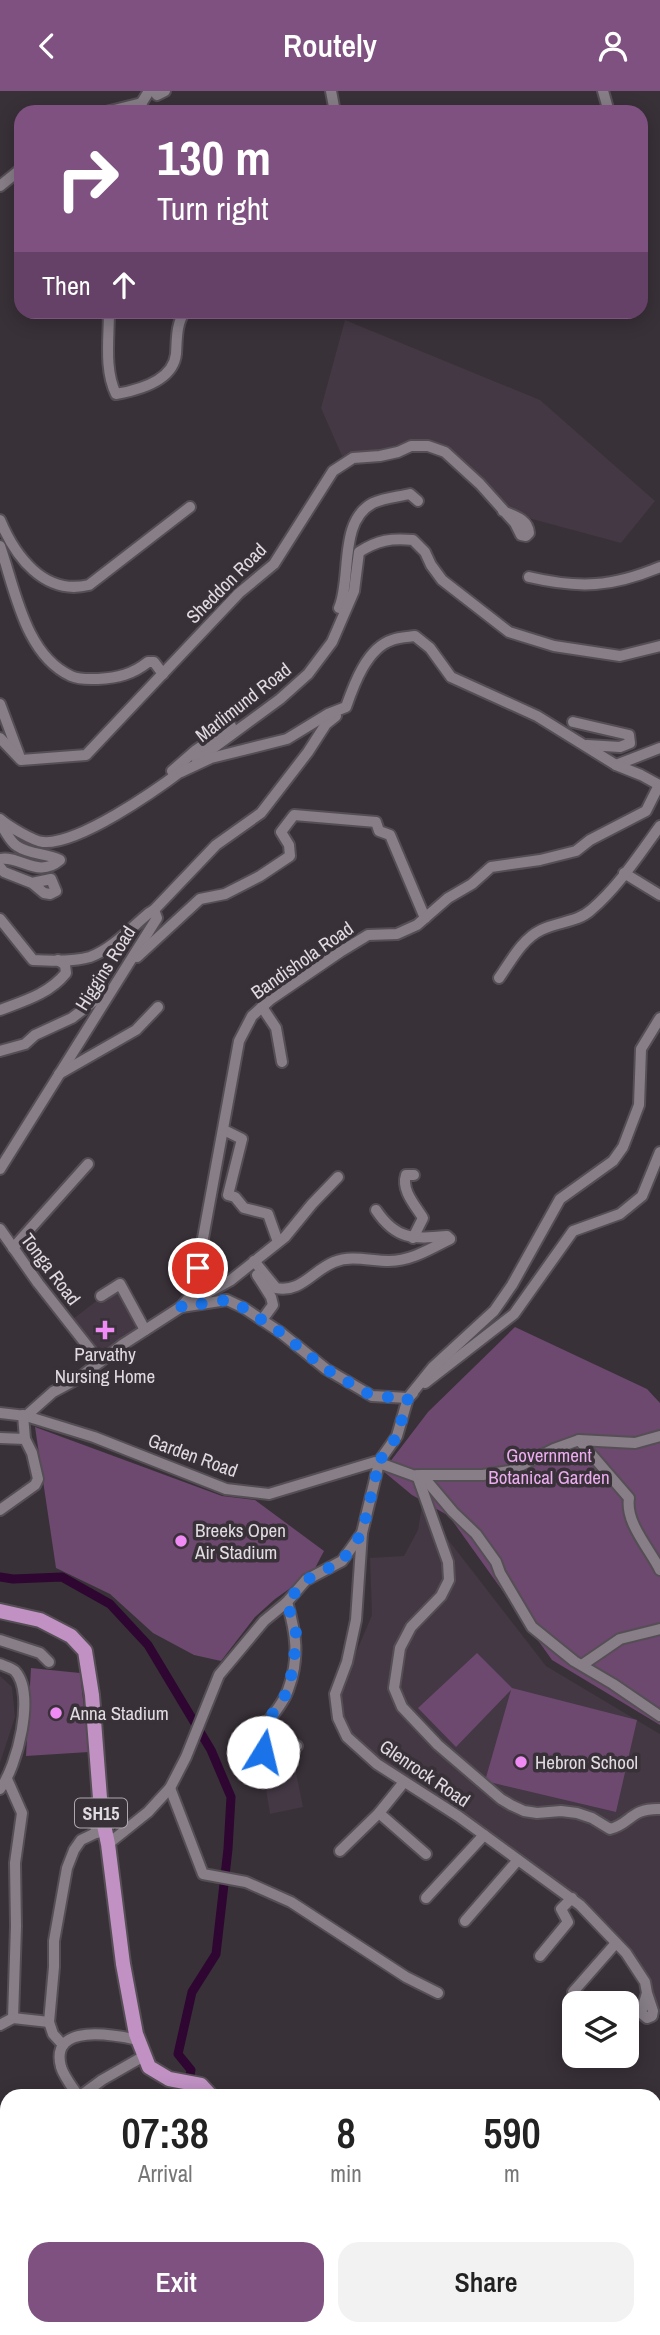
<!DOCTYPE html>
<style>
:root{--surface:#fff;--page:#f2f2f2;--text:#222;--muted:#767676;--accent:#7f5181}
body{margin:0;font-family:"Archivo Narrow",sans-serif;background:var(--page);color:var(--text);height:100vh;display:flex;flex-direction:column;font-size:26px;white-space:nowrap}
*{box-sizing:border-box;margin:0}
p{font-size:23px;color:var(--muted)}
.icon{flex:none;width:38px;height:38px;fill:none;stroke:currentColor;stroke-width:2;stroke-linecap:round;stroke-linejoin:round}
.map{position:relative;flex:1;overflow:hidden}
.sheet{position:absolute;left:0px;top:1998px;width:662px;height:247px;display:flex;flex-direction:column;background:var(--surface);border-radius:21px 21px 0 0;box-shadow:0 4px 18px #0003}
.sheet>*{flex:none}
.banner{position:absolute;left:14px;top:14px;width:634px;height:214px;border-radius:21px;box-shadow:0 4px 18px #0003;background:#7f5181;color:#fff;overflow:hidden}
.buttons{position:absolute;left:562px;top:1900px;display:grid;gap:14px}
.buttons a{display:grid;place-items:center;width:77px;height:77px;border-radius:14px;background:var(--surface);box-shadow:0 4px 18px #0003;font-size:35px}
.pin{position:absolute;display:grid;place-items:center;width:60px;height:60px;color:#fff;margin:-30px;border:4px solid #fff;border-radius:50%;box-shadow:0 2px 7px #0007}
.me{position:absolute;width:77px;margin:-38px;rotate:9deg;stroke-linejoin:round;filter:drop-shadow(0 0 5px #0008)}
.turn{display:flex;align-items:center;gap:24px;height:147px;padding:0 28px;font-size:32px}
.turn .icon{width:91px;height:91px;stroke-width:2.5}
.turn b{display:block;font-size:49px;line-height:60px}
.then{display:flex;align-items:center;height:66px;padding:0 28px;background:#0003;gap:14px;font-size:26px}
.eta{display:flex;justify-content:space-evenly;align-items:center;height:119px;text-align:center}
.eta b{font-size:42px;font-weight:600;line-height:49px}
.button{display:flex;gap:14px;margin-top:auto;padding:14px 28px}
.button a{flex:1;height:80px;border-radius:21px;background:var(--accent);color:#fff;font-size:28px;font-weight:600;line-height:80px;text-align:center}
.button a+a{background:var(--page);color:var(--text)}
header{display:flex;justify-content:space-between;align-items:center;height:91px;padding:0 28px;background:var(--accent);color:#fff;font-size:32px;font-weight:600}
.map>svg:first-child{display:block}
.built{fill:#433844}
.green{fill:#6d486f}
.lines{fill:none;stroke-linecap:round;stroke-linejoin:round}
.canal{stroke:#2e0631;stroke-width:9}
.minor-casing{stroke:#554f55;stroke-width:14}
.major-casing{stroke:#554f55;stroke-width:18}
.minor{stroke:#877e87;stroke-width:10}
.major{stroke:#c191c4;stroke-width:14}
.route{stroke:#1a73e8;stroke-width:12;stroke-dasharray:0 21.6}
.poi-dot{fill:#f08bf6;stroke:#383138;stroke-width:2.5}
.labels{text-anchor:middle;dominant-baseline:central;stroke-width:7;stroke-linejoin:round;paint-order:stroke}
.shield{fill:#383138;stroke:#aea8ae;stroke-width:2}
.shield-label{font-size:18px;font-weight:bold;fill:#e0dbe0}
.street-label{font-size:19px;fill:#e0dbe0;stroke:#383138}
.poi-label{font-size:19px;fill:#e0dbe0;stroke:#383138;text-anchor:start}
.park-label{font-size:19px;fill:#edacf0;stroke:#383138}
</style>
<header><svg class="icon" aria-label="back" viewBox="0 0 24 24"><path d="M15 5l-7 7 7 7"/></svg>Routely<svg class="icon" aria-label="person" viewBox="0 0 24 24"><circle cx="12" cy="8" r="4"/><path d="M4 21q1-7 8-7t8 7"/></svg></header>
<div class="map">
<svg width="660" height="2244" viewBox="0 0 660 2244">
<rect width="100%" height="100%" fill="#383138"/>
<g class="built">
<path d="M345,229L540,309L655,410L621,452L532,428L505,413L442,353L411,348L387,358L368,362H352L342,365L321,317Z"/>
<path d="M116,1195L139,1237L99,1262L73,1228Z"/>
<path d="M422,1415L546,1575L660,1643V1924L656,1920L652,1897L629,1857L608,1834L550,1787L398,1683L367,1658L341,1630L338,1604L372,1524L370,1467L404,1465L418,1439Z"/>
<path d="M0,1585L12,1596L15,1626L0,1672Z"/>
<path d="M292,1662L303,1716L270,1723L261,1667Z"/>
</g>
<g class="green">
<path d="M515,1236L647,1298L660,1312V1634L552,1569L449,1425L412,1404L383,1380L428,1321Z"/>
<path d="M35,1336L222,1405L255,1409L324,1460L313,1481L275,1508L255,1526L221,1570L194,1564L153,1542L110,1503L56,1477Z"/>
<path d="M477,1562L512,1597L637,1629L616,1721L485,1690L511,1599L456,1656L418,1617Z"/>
<path d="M31,1577L80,1582L89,1661L26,1665Z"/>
</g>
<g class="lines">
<g class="canal">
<path d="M0,1486L13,1488L62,1486L110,1513L148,1554L211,1659L231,1706L228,1758L216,1863L192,1901L178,1963L191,1979L186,2006"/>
<path d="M475,2238L482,2244"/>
</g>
<g class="minor-casing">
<g id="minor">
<path d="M154,0L157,4L165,0"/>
<path d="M331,0L335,21"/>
<path d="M603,0L609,21"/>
<path d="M106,21L142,12"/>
<path d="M136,21L149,0"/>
<path d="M0,95L21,78"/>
<path d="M109,220C109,247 104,279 116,303C139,299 173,290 176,263C177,248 176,233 185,220"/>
<path d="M0,429C15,465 44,505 89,494L190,416"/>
<path d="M0,455C15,498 25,564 71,585C80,589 89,588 98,588C118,587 133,583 148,571H154L163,583"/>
<path d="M529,486C580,498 612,496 660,476"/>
<path d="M339,517C352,487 338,430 373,412C384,407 397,406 410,403L418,410"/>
<path d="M0,613L19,664"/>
<path d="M573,631L629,644L630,652L620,656L587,654"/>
<path d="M0,647L21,669L86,664L239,502L274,473L333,380L353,367L380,365L398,361L411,355H428L445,361L480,393L515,432L521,444L526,445L529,442C528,428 514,425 503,420"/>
<path d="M197,669L280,608L308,583L332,551L354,500L359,461C378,449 391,447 413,449L425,461L431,474L442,489L509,541L554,555L620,565L660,555"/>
<path d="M616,674L660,657"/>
<path d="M172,680L196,659L231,635"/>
<path d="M0,728C8,735 33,750 43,751C78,754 155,700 184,678"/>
<path d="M0,733C6,740 10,751 17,755C30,764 46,762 60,769C38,788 20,764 0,768"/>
<path d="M0,776L4,781L32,792L44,802L50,803L56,800L51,788L32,792"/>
<path d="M624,782L660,804"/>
<path d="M154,819L216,754L261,722L308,661L326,633L336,625"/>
<path d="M0,828L33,869C51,870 73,871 90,866C112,858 132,836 149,822L154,819L157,827L0,1078"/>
<path d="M137,866L200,808L225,803L260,785L290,765L289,754L281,741L294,724L376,731L379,740L390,744L425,827"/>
<path d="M499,887C511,870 522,848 541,839C557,831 578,831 591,819C618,796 639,764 660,735"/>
<path d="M262,916L276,937L282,971"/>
<path d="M0,919C24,910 49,903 66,882L65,874L58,869"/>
<path d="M0,960L25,953L35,944L72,927L94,910L107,906"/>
<path d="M59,983L136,939L158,916"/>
<path d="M224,1039L242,1048L228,1104L235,1106L244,1117L268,1123L278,1151"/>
<path d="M376,1119C396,1149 413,1148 447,1145L450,1148"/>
<path d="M0,1138L38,1192L100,1271"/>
<path d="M413,1147L423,1127C415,1114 401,1099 406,1084H414"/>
<path d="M13,1157L88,1073"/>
<path d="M254,1170L276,1197C301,1202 312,1180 334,1171C352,1164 370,1170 389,1170C411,1170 430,1158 450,1148"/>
<path d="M257,1184L271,1206L273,1214L262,1229"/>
<path d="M101,1205L120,1193L145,1239"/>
<path d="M193,1210L231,1189L285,1146L312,1113L338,1086"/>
<path d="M181,1216L227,1209L244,1217L280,1241L326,1278L372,1305L408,1307"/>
<path d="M425,1292L514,1223L573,1140L620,1123L642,1105L660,1061"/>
<path d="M408,1307L433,1276L494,1220L512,1194L560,1108L613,1070L623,1056L639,1014L641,958L660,927"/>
<path d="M0,1322L26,1325L94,1346L226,1398L269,1403L375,1371"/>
<path d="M26,1325L53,1301L79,1287L122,1254L181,1216L193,1202L239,950L252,925L271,908L340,861L368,844L397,843L417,834L448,807L472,793L491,776L540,769L576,760L590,749L646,720L659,694L641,684L616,674L537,625L451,586L430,557L415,545C408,546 399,546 392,549C367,557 354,593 346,616L328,623L287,648L211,667L181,681"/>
<path d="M0,1347L25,1348L23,1324"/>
<path d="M579,1349L635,1352L660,1345"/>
<path d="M380,1369L397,1345L408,1307L413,1302"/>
<path d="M382,1373L426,1389L453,1421L476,1443L496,1471L500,1482L532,1536L574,1570L613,1593L660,1625"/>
<path d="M417,1384L448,1471L449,1489L441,1505L411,1536L400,1557L394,1597L402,1616L438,1654L501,1708L511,1714L524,1720L537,1722L561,1720L577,1722L592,1727L610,1738C631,1733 630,1717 660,1718"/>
<path d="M420,1384H483L510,1380L554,1358L579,1349L629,1407C625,1432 650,1458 660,1479"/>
<path d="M0,1419L35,1394L38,1388L32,1362L25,1348"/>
<path d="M362,1442L356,1529L347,1571L335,1603L338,1627L347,1646L377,1673L458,1725L580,1814L626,1862L645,1891L647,1902L641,1922L647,1927L652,1925L653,1920L647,1902"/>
<path d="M287,1511C296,1542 300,1567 288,1599C283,1614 269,1628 260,1641L263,1661L297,1655"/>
<path d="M0,1549L40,1562L49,1571"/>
<path d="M0,1573C4,1575 12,1577 15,1580C36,1603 17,1676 0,1698"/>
<path d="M582,1574L620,1548L660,1538"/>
<path d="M170,1697L203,1783L246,1791L291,1811L406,1886L438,1902"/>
<path d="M91,1721L97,1742"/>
<path d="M379,1722L426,1763"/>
<path d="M108,1753L148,1721L170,1697L186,1666L219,1584L264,1530L287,1511L306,1489L342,1470L362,1442L378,1376"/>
<path d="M340,1760L379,1722L404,1691"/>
<path d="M426,1807L484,1744"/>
<path d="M465,1830L518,1769"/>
<path d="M540,1865L568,1831L561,1818L572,1807"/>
<path d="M573,1901L616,1852"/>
<path d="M13,1927L49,1931"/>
<path d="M0,1934L13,1927L16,1835L15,1772L22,1722L7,1688"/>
<path d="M63,1954L53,1943L49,1931L54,1876V1850L67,1777L74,1759L81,1749L104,1738"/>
<path d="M79,2006C73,1997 64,1986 61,1976C49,1931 115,1944 138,1949"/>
<path d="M79,2006L102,1989L144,1965"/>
<path d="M0,2021L4,2042L0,2062"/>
<path d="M0,2137L7,2143"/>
<path d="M0,2208H3"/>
<path d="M240,2238L245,2244"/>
<path d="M467,2238L472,2244"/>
<path d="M103,2244L106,2238"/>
<path d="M195,2244L201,2238"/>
<path d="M408,2244L409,2238"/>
</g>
</g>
<g class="major-casing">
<g id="major">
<path d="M0,1520L40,1529L71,1545L85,1560L92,1604L101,1720L108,1753L123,1873L136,1943L149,1976L169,1988L201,1994L212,2006"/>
<path d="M654,2115L660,2118"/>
</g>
</g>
<use href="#minor" class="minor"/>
<use href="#major" class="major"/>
</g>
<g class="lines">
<path class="route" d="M198,1177L193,1202L181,1216L227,1209L244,1217L280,1241L326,1278L372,1305L408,1307L397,1345L380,1369L382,1373L378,1376L362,1442L342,1470L306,1489L287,1511L296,1542L294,1571L288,1600L260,1641L263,1661"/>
</g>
<g class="poi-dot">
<path d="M101.5 1228.5h7v7h7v7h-7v7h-7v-7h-7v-7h7z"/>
<circle cx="181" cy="1450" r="7"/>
<circle cx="56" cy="1622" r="7"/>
<circle cx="521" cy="1671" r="7"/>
</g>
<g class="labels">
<rect class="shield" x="75" y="1707.5" width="52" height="29" rx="5"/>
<g class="shield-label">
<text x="101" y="1722">SH15</text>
</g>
<g class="street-label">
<text transform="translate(226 492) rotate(-45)">Sheddon Road</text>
<text transform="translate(243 611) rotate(-38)">Marlimund Road</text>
<text transform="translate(302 869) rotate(-35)">Bandishola Road</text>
<text transform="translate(105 877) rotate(-58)">Higgins Road</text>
<text transform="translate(51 1178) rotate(53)">Tonga Road</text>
<text transform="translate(193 1364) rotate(20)">Garden Road</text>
<text transform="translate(425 1682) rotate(34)">Glenrock Road</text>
</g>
<g class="poi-label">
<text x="105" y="1263" text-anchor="middle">Parvathy<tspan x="105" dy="22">Nursing Home</tspan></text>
<text x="195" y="1439">Breeks Open<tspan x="195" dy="22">Air Stadium</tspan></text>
<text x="70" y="1622">Anna Stadium</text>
<text x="535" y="1671">Hebron School</text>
</g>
<g class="park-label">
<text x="549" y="1364">Government<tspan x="549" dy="22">Botanical Garden</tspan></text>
</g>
</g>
</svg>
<div class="buttons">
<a><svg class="icon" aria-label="layers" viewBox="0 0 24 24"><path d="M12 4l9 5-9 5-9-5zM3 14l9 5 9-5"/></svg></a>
</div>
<div class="pin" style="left:198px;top:1177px;background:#d93025"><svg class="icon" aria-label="arrive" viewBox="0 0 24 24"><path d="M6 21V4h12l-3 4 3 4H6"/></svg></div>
<svg class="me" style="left:263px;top:1661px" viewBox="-20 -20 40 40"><circle r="19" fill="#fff"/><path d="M0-13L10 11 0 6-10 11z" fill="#1a73e8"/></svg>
<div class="banner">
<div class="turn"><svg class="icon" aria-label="right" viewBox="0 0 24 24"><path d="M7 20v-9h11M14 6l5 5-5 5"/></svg><div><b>130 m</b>Turn right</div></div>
<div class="then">Then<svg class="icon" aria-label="ahead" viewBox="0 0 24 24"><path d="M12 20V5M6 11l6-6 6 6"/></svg></div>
</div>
<section class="sheet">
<div class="eta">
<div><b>07:38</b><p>Arrival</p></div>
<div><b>8</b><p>min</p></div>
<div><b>590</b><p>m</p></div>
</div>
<div class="button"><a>Exit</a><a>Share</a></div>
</section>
</div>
